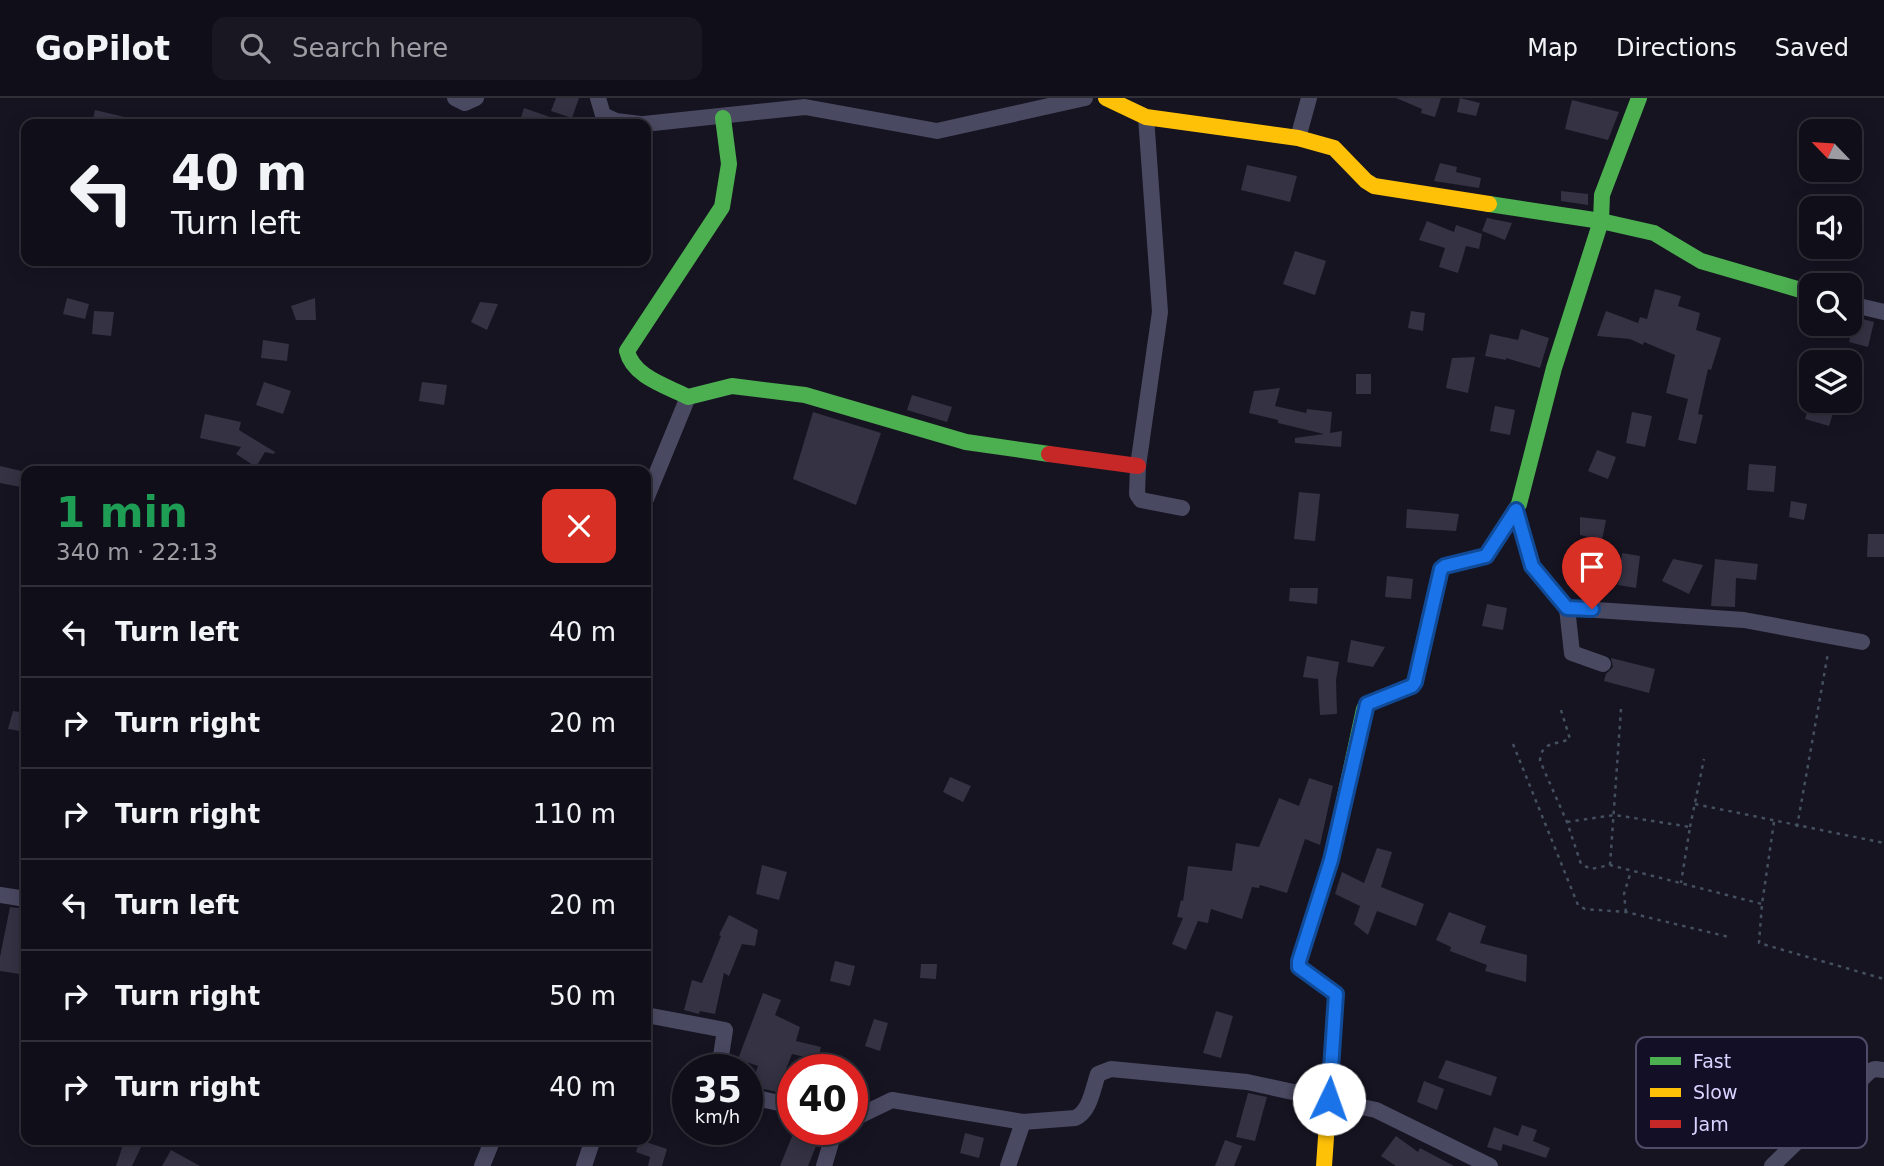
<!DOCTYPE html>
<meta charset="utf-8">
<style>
:root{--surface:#100f19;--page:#191822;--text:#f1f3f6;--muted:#9c9ca2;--line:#302f38}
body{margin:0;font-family:"DejaVu Sans",sans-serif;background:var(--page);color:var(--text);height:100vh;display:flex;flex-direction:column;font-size:26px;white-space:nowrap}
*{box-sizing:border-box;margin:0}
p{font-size:23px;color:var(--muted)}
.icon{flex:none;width:38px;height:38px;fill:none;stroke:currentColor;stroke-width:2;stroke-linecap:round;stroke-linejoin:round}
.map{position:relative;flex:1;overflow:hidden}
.side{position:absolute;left:21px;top:368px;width:630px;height:679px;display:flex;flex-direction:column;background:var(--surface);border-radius:14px;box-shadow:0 4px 18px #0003,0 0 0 2px var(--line)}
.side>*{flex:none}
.guide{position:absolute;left:21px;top:21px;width:630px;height:147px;border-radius:14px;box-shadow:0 4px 18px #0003,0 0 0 2px var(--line);background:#100f19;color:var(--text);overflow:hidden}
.needle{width:46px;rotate:295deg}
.buttons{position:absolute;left:1799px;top:21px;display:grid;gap:14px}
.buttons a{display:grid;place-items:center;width:63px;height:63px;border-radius:14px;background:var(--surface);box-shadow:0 4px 18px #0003,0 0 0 2px var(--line);font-size:35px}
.speed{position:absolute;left:672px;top:956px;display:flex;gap:14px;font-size:35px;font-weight:700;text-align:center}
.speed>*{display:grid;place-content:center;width:91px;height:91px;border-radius:50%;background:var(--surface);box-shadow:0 4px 18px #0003,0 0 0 2px var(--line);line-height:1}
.speed small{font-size:18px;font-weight:400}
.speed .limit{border:10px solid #d22;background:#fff;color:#111}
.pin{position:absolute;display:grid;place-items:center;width:60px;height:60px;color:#fff;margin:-72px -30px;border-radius:50% 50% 50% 0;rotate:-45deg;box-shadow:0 0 7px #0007}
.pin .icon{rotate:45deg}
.me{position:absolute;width:77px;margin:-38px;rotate:3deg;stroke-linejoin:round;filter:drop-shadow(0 0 5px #0008)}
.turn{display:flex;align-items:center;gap:24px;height:147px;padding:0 35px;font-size:32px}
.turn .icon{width:91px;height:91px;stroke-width:2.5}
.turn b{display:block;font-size:49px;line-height:60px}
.round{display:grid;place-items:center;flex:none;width:74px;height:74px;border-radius:14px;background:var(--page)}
.headline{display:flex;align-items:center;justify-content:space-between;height:119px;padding:0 35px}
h1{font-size:42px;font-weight:700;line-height:52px;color:#1e9e55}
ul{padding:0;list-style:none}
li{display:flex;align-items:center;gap:21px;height:91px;padding:0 35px;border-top:2px solid var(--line)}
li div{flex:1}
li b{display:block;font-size:26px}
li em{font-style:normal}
header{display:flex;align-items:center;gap:42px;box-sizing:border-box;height:98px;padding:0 35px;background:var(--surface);border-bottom:2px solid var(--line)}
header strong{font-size:33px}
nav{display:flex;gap:38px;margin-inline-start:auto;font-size:24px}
.search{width:490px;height:63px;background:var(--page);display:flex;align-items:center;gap:18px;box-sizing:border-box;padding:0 24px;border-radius:14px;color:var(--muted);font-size:26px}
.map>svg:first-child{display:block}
.building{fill:#343243}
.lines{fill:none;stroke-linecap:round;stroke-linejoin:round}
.path{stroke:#44505f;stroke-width:2.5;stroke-dasharray:3.5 5;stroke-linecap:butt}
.street{stroke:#4a4962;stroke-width:16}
.fast{stroke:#4caf50;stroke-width:16}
.slow{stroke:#ffc107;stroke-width:16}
.jam{stroke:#c62828;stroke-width:16}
.route-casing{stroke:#114b97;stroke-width:18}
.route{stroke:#1a73e8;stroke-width:12}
.key{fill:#130f26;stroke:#4e4a67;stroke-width:2}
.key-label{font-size:19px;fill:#d9d4ff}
</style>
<header>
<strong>GoPilot</strong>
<div class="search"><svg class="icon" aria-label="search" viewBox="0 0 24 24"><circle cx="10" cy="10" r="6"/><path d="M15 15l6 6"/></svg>Search here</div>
<nav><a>Map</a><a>Directions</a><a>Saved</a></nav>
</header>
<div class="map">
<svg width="1884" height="1068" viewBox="0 0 1884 1068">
<rect width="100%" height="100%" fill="#161421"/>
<g class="building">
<path d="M556,0H579L572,20L551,13Z"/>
<path d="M1396,0H1441L1435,19L1421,15L1422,11Z"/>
<path d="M1460,0L1480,5L1476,18L1457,14Z"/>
<path d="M1572,2L1619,14L1608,42L1565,31Z"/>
<path d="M524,10L564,24L563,26H519Z"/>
<path d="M95,12L133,21L132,26H92Z"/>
<path d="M1440,65L1457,69L1456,74L1481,80L1479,90L1434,83Z"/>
<path d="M1247,67L1297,78L1290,104L1241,92Z"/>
<path d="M1561,93L1588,96V107L1561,103Z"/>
<path d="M1487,120L1512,125L1505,142L1482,133Z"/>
<path d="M1427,123L1454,134L1456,127L1482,136L1479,151L1466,148L1458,175L1439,169L1445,150L1419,142Z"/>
<path d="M1295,153L1326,163L1315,197L1283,186Z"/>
<path d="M1655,191L1681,198L1678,208L1700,215L1696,232L1721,240L1711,272L1708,271L1698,316L1703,317L1696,346L1678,342L1688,301L1666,295L1675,257L1644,244L1643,247L1630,241L1597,238L1606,213L1638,225L1640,219L1647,221Z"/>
<path d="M67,200L89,206L85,221L63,216Z"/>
<path d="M315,200L316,222H296L291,208Z"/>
<path d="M480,204L498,206L487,232L471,224Z"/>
<path d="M94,213L114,214L111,238L92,236Z"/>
<path d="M1411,213L1425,215L1423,233L1408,230Z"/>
<path d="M1855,219L1874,224L1868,249L1849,244Z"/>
<path d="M1521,231L1549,240L1540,270L1506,260V262L1485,258L1490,236L1518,242Z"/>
<path d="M263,242L289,246L287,263L261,260Z"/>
<path d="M1475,259L1468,295L1446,290L1452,260Z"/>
<rect x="1356" y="276" width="15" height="20"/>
<path d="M264,284L291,293L283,316L256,307Z"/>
<path d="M422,284L447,287L444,307L419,303Z"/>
<path d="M1280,290L1275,308L1306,315L1307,311L1332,314L1330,335L1342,333L1341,349L1295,345V340L1324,336L1278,325V322L1249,315L1254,293Z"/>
<path d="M912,297L952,309L947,324L907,312Z"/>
<path d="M1810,305L1834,312L1829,328L1805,321Z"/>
<path d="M1495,308L1515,312L1510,337L1490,333Z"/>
<path d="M813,314L881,335L856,407L793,381Z"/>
<path d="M1632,314L1652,318L1645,349L1626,345Z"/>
<path d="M205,316L241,324L239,332L275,354L274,356L265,354L256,369L236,356L241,349L200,340Z"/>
<path d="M1597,352L1616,359L1608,381L1588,373Z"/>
<path d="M1749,366L1776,368L1774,394L1747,392Z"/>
<path d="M0,368L26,374V390L0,385Z"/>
<path d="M1299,394L1320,396L1315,443L1294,441Z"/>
<path d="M1791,403L1807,406L1804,422L1789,419Z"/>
<path d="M1407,411L1459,416L1456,433L1406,430Z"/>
<path d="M1580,419L1606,422L1602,442L1580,437Z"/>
<path d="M1868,436H1884V459H1867Z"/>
<path d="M1622,455L1640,458L1636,490L1618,487Z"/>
<path d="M1673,461L1703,467L1689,496L1662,483Z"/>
<path d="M1715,461L1758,466L1756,482L1736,480L1735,509L1711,508Z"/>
<path d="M1387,478L1413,481L1411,501L1385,499Z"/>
<path d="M1290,490H1318L1317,506L1289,503Z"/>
<path d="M1487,506L1507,510L1503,532L1482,528Z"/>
<path d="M1351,542L1385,549L1373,569L1347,564Z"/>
<path d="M1307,558L1339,564L1336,582L1337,616L1320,617L1318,581L1303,579Z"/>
<path d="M1611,560L1655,571L1649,595L1604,583L1606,576L1613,569Z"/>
<path d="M13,613L26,615V634L8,631Z"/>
<path d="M950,679L971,688L963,704L943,694Z"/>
<path d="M1309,680L1333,688L1320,747L1305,741L1287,795L1260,787L1259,790L1252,789L1242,821L1211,811L1208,825L1198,823L1186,852L1172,846L1183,820L1177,819L1181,802L1183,803L1188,768L1232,773L1236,745L1259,749L1279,700L1299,708Z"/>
<path d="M1377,750L1392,754L1381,789L1424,806L1416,828L1377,813L1368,837L1354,826L1360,808L1335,796L1342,774L1364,785Z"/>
<path d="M762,767L787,774L779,802L756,796Z"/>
<path d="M10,809L26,811V877L0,873V859Z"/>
<path d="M1449,814L1486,828L1480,845L1527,857L1526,884L1485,873L1487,867L1450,853L1451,849L1436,842Z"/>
<path d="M729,817L758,832L755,848L742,846L729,878L724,875L715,916L700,913L699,916L684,912L692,882L702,885L721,838L719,837Z"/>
<path d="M835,863L855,868L850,888L830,883Z"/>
<path d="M921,866H937L936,881L920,880Z"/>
<path d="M763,895L781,902L775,917L800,929L796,943L821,949L818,962L792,956L777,994L751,988L758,968L738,961Z"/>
<path d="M1216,913L1233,918L1221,960L1203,955Z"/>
<path d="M874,921L888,925L880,953L865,948Z"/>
<path d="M1446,962L1497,979L1491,998L1438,980Z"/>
<path d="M1424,983L1444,991L1437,1012L1417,1004Z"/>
<path d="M1248,995L1267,999L1255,1043L1236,1039Z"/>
<path d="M1522,1027L1537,1032L1533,1043L1550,1050L1546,1060L1503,1046L1501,1053L1487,1049L1494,1029L1518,1038Z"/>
<path d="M795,1031H802L820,1038L808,1068H780Z"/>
<path d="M965,1035L984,1040L979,1060L960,1055Z"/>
<path d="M1396,1038L1418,1054L1420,1050L1454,1068H1396L1381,1058Z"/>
<path d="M125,1041H135L143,1045L132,1068H116Z"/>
<path d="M640,1042L667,1051L662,1068H648L650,1059L636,1054Z"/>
<path d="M1225,1042L1242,1048L1234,1068H1215Z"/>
<path d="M171,1052L200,1068H162Z"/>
</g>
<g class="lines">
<g class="path">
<path d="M1561,612L1570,641C1556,647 1541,643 1540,663L1567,724L1581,766L1591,771L1610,767L1762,806"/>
<path d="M1513,646L1578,807L1585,811L1626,814L1729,839"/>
<path d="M1695,706L1884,745"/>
<path d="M1567,724L1615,717L1690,729L1681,785"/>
<path d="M1774,724L1762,806L1759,845L1884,881"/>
<path d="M1690,729L1704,661"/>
<path d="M1797,729L1828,555"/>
<path d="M1610,767L1621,611"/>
<path d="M1626,814L1624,796L1631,773"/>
</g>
<g class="street">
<path d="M455,0L465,5L476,0"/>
<path d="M598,0L603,17L616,23L640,26"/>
<path d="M1146,19L1160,214L1138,368L1137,396L1141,402L1182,410"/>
<path d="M644,26L805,9L937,33L1085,0"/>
<path d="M1298,40L1309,0"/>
<path d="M1850,206L1884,214"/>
<path d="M646,401L688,299"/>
<path d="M1516,412L1533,468L1567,510L1572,555L1603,566"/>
<path d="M1567,510L1744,522L1862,544"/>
<path d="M0,797L26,801"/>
<path d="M646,917L725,932L719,971"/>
<path d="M747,998L793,1008"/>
<path d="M852,1017H861L892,1002L1023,1024L1075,1020C1090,1014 1093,990 1098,976L1111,971L1247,984L1376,1012L1490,1068"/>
<path d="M482,1068L493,1041"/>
<path d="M584,1068L593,1041"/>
<path d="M824,1068L835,1031"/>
<path d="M1008,1068L1023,1024"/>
<path d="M1772,1068L1870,973L1875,971L1884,972"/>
</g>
<g class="fast">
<path d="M723,20L729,66L722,109L627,253C633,279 667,288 688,299L732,288L805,297L966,344L1049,356"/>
<path d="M1489,106L1601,123L1654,135L1701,163L1811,195"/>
<path d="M1341,717L1364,611L1367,606L1412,588L1415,584L1441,471L1445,468L1486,458L1519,406L1554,270L1601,123L1602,97L1639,0"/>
</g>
<g class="slow">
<path d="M1106,0L1146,19L1298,40L1334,50L1366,83L1374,88L1489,106"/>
<path d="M1324,1068L1336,896L1299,869V864L1331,762L1341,717"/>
</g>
<path class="jam" d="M1049,356L1138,368"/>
</g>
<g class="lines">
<g class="route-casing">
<path id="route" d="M1329,1001L1336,896L1299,869V863L1331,762L1367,606L1412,588L1415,584L1441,471L1445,468L1486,458L1516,412L1532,468L1567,510L1592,511"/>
</g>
<use href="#route" class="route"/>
</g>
<rect x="1636" y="939" width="231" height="111" rx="10" class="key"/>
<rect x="1650" y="959" width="31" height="8" fill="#4caf50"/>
<rect x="1650" y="990" width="31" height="9" fill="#ffc107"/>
<rect x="1650" y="1022" width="31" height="8" fill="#c62828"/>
<g class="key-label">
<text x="1693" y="970">Fast</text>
<text x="1693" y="1001">Slow</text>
<text x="1693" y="1033">Jam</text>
</g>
</svg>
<div class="buttons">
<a><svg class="needle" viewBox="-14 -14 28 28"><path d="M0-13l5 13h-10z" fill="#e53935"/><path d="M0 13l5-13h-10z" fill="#9c9ca2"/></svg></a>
<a><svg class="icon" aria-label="sound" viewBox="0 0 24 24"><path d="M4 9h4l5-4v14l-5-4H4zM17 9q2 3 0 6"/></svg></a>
<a><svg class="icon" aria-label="search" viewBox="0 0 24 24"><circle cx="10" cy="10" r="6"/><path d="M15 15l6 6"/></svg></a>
<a><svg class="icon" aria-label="layers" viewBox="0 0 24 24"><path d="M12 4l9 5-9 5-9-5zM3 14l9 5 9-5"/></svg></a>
</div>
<div class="speed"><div>35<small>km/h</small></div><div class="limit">40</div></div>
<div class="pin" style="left:1592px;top:511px;background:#d93025"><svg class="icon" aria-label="arrive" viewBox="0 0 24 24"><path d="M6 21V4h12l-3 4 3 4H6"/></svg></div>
<svg class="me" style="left:1329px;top:1001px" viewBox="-20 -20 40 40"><circle r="19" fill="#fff"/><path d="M0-13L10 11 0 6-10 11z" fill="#1a73e8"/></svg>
<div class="guide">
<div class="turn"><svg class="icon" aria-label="left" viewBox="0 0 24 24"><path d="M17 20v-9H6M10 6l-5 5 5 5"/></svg><div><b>40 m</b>Turn left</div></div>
</div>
<section class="side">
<div class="headline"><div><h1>1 min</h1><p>340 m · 22:13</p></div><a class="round" style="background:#d93025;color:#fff"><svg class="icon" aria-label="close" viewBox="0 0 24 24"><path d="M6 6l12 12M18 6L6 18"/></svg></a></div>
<ul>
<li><svg class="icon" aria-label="left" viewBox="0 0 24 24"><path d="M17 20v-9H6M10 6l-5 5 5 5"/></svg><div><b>Turn left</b></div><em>40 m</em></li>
<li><svg class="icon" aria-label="right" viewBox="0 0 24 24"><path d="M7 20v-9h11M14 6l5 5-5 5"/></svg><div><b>Turn right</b></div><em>20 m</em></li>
<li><svg class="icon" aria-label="right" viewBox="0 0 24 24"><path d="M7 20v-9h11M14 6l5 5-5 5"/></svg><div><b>Turn right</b></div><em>110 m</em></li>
<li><svg class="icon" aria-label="left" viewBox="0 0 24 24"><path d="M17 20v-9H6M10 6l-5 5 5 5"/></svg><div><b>Turn left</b></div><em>20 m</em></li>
<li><svg class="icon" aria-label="right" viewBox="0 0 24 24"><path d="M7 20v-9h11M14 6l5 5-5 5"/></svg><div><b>Turn right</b></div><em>50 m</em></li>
<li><svg class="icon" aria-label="right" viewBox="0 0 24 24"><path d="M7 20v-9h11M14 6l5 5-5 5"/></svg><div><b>Turn right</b></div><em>40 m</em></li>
</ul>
</section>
</div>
